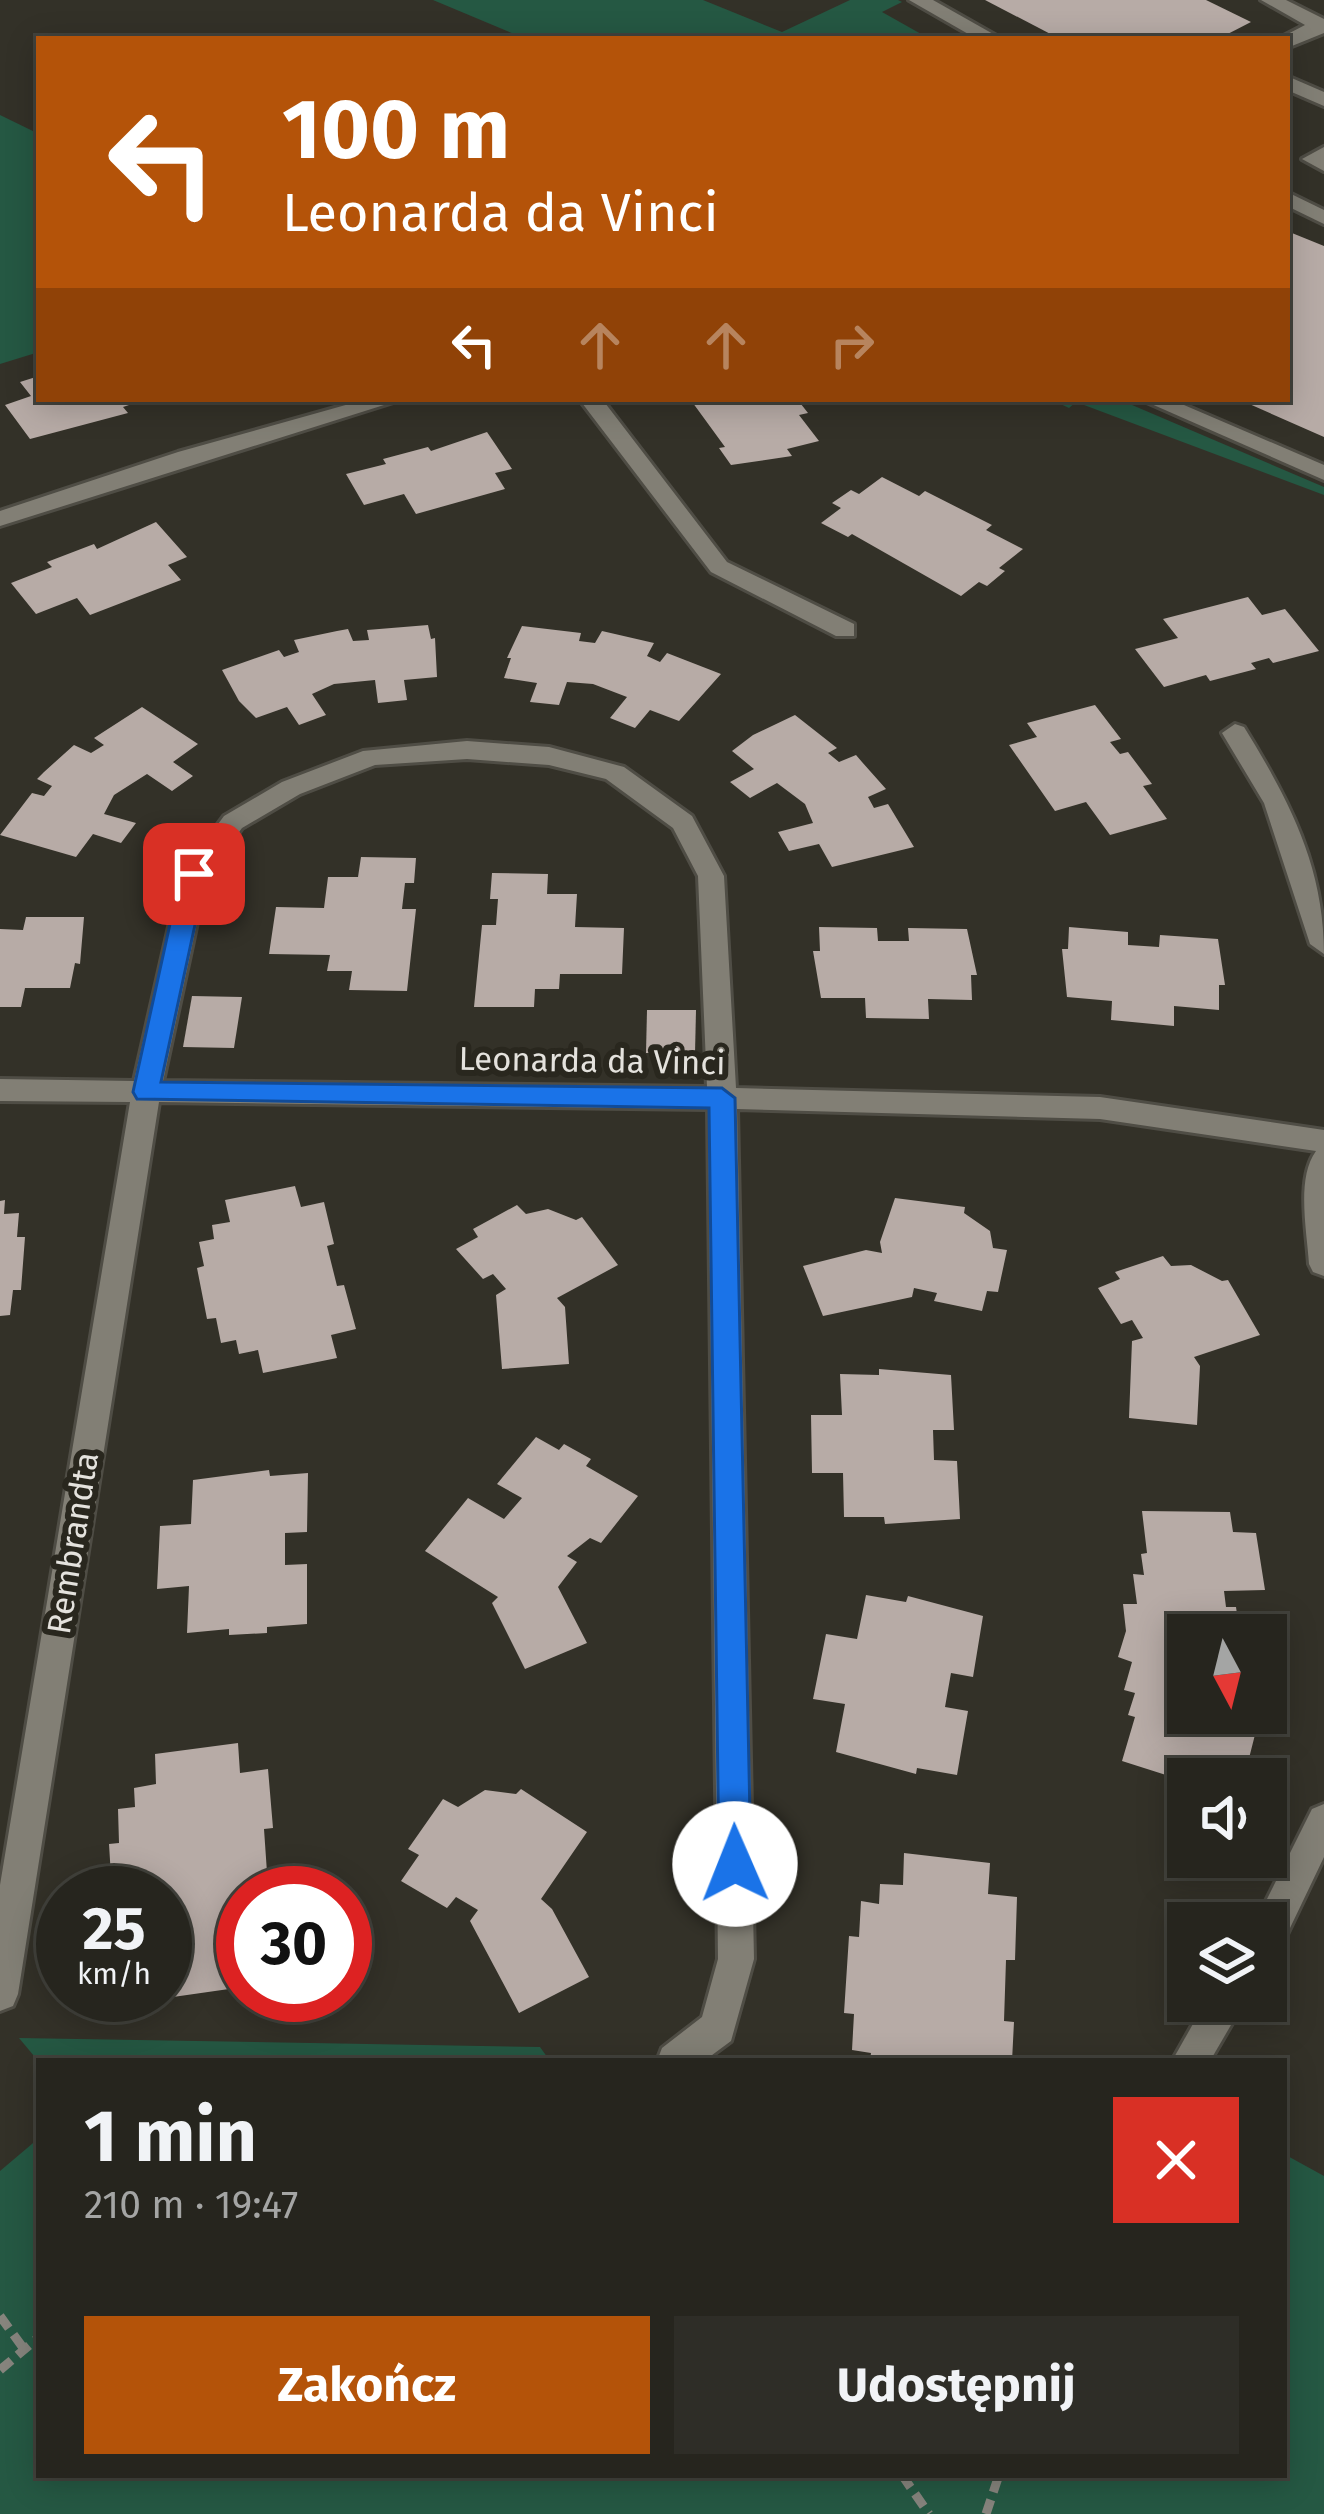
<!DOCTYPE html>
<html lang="pl">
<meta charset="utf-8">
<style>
:root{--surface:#26251e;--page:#2e2d27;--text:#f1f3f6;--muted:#a4a5a4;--line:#42423c;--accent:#b45309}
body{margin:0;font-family:"Fira Sans",sans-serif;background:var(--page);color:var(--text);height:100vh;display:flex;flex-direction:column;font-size:45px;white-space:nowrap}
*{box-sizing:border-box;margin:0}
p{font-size:39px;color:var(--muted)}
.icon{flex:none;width:66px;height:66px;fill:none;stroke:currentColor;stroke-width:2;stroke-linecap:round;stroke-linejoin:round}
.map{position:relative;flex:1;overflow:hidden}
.details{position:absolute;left:36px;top:2058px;width:1251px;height:420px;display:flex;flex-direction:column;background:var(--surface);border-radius:0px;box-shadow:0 6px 30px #0003,0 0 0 3px var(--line)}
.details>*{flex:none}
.guide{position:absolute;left:36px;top:36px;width:1254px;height:366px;border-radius:0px;box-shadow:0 6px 30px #0003,0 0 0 3px var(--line);background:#b45309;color:#fff;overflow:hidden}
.needle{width:78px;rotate:173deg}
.controls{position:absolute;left:1167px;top:1614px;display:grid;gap:24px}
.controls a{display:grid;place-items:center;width:120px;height:120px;border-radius:0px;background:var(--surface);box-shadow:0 6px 30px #0003,0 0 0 3px var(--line);font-size:60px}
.speed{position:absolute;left:36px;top:1866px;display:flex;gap:24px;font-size:60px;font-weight:700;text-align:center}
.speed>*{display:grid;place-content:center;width:156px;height:156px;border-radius:50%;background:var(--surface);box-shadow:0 6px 30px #0003,0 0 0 3px var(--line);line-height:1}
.speed small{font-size:30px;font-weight:400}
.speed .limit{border:18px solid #d22;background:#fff;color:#111}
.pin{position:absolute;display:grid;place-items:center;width:102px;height:102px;color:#fff;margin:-51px;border-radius:24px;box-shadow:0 6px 18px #0006}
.me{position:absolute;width:132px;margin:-66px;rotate:359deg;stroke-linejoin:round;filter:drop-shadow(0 0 9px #0008)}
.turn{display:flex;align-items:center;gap:42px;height:252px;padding:0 48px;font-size:54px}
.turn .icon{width:156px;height:156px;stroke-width:2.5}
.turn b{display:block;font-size:84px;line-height:102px}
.lanes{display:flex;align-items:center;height:114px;padding:0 48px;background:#0003;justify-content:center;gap:60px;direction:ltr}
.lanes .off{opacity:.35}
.round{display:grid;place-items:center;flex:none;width:126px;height:126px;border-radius:0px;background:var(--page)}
.summary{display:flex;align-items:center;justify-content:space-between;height:204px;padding:0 48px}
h1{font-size:72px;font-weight:700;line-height:90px}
.button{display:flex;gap:24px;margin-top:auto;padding:24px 48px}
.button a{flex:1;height:138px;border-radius:0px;background:var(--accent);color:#fff;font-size:48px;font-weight:700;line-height:138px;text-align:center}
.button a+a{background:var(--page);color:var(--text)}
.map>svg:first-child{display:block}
.green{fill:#255843}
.building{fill:#b7aba6}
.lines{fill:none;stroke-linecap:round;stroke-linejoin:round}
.service-casing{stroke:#4f4d45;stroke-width:6}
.minor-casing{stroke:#4f4d45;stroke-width:6}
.path{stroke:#86847d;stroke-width:9;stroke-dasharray:15 8;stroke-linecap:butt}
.service{fill:#827f75;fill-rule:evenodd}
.minor{fill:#827f75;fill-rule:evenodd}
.route{fill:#1a73e8;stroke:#114b97;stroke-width:3}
.labels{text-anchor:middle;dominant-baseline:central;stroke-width:12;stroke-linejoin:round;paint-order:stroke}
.street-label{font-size:33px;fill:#e4e2dd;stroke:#29271e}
</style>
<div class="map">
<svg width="1324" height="2514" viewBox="0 0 1324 2514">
<rect width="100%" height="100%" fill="#333128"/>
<g class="green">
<path d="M433,0H703L782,32L850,0H898L902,2L882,12L930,39H526Z"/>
<path d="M0,115L39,134V352L0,364Z"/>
<path d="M1050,399H1118L1324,487V495L1076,402L1069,408Z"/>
<path d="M19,2038L540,2047L550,2061L39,2062Z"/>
<path d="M39,2138V2475H1284V2154L1324,2176V2514H0V2171Z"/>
</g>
<g class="building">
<path d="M985,0H1206L1251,22L1218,39H1060Z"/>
<path d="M1287,231L1324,246V437L1238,399H1287Z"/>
<path d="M39,376V399L144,400L123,407L128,413L30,439L5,405L31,396L20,382Z"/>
<path d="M690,399H797L808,413L799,415L819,441L787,449L792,456L731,465L719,448L725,447Z"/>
<path d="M487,432L512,469L495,473L505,489L416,514L404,494L364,505L346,474L386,464L383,459L428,447L431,451Z"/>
<path d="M882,477L919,496L925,491L992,525L986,530L1023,549L999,568L1005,571L987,586L979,582L961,596L852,534L848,537L821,523L841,508L832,503L851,490L859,494Z"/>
<path d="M156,522L187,557L168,565L181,580L90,615L77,598L36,614L11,583L52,567L47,562L94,544L97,549Z"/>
<path d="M1248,597L1262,615L1285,609L1319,651L1273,663L1269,658L1251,663L1256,669L1210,681L1206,675L1164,687L1135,649L1178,638L1163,619Z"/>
<path d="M428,625L431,639L435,638L437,677L404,680L407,700L378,703L375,680L334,684L312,694L326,715L299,725L287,707L256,718L239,701L222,670L279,650L284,657L299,652L294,640L337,631L348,629L353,641L369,640L367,630Z"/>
<path d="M522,626L581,633L579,641L595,643L602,631L654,643L647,656L660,662L667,653L721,674L679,721L650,710L635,728L610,718L627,697L593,684L567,682L559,705L530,702L537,683L504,678L511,658H507Z"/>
<path d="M1095,705L1121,739L1110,742L1120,754L1128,752L1152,784L1143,786L1167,819L1110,835L1086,802L1055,811L1009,745L1037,737L1027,723Z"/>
<path d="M142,707L198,744L173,762L193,776L172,791L147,774L114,795L104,814L136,823L121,843L93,834L76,857L0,835L32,793L44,796L52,786L37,779L44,772L74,745L91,753L104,745L94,738Z"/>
<path d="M795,715L837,748L828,753L839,762L856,755L862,762L886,789L868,797L874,808L888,804L914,847L832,867L819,844L789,851L778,832L813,823L805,804L777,783L750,798L730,782L754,769L732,751L753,735Z"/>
<path d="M361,857L416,858L414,883H405L402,909H416L407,991L349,990L352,971H327L330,955L269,954L276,907L324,908L328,877H358Z"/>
<path d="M492,873L548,874L547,894H577L575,927L624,928L622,974H560L559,989H535L534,1007H474L482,925H496L498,899H490Z"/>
<path d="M26,917H84L80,964L75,963L70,988H25L21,1007H0V929L23,930Z"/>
<path d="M819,927L877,928L878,941H909L908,928L967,929L977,975H971L972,1000L928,999L929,1019L866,1018L865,998H821L813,951H820Z"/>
<path d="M1069,927L1128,932V945L1144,946L1159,947L1160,935L1218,939L1225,985H1219V1010L1174,1006V1026L1111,1020L1112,1001L1067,997L1062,949H1068Z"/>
<path d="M192,996L242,997L234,1048L183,1047Z"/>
<path d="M647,1010H696L695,1054L646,1053Z"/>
<path d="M295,1186L301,1207L324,1202L334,1244L327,1246L337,1286L344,1285L356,1329L331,1335L337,1358L263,1373L258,1350L239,1354L236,1340L221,1343L216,1318L207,1319L197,1268L204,1266L199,1242L214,1239L212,1225L230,1222L225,1200Z"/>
<path d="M895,1198L965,1207L964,1213L990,1231L993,1248L1007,1250L998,1292L987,1291L982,1311L934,1301L937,1293L914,1288L912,1297L823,1316L803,1266L866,1250L882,1253L880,1242Z"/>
<path d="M5,1200L4,1214L19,1213L17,1237H25L21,1290H13L10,1315L0,1316V1201Z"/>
<path d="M517,1205L526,1214L548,1209L576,1220L582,1217L618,1265L557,1298L565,1307L569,1364L502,1369L496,1295L506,1289L493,1274L483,1279L456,1249L478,1237L473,1229Z"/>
<path d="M1163,1256L1171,1266L1191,1265L1222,1281L1228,1280L1260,1335L1194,1357L1200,1366L1197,1425L1129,1418L1132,1341L1143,1338L1132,1320L1121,1324L1098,1288L1120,1279L1115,1272Z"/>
<path d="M879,1369L951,1375L954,1430H933L934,1460L957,1461L960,1519L885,1524L884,1517H844L843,1473H812L811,1415H842L840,1374L879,1375Z"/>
<path d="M536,1437L559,1450L564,1444L591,1459L586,1466L638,1496L601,1543L590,1538L567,1556L577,1562L558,1587L587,1643L525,1669L492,1603L498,1597L425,1551L468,1498L504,1519L522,1498L497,1484Z"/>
<path d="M269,1470L270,1476L308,1473L307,1532L285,1533V1565L307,1564V1624L267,1627V1633L229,1635V1629L187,1633L189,1586L157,1589L160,1526L191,1524L193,1480Z"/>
<path d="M1142,1511L1230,1512L1233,1532L1256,1533L1265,1590L1224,1591L1226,1607H1236L1240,1635H1188V1713L1260,1715L1245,1774L1221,1767L1218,1779L1188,1782L1122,1761L1135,1717L1128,1715L1135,1693L1124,1690L1132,1662L1118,1657L1126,1631L1123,1604H1137L1133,1574L1144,1575L1141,1554L1147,1553Z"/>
<path d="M866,1595L906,1602L908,1596L983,1616L973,1677L951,1673L945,1707L968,1711L957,1775L917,1768L916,1774L836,1752L845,1704L813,1699L826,1634L857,1639Z"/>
<path d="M238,1743L240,1773L268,1769L273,1828L264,1829L268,1887L277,1885V1893H243V1987L166,1998L165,1893H112L109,1844L119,1843L118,1809L135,1807L134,1788L156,1784L155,1754Z"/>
<path d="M521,1789L587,1832L541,1899L552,1909L589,1977L519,2013L470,1921L478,1910L456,1897L447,1908L401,1881L419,1855L408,1849L443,1799L458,1807L485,1790L516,1794Z"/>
<path d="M904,1853L990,1863L988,1894L1017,1897L1015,1960H1006L1004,2021L1014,2022L1012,2061H870L871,2053L852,2050L854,2014L844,2013L849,1936L859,1937L861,1901L879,1904L880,1884L903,1885Z"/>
</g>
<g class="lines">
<g class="service-casing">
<g id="service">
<path d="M909,0H933L1002,39H977Z"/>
<path d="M1261,0H1286L1324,19V33L1287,48V39L1280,38L1305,25Z"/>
<path d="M1287,76L1324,92V106L1287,90Z"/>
<path d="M1324,147V171L1302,159Z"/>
<path d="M1287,192L1324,210V224L1287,206Z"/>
<path d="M1140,399H1170L1324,465V480Z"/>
</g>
</g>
<g class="minor-casing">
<g id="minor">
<path d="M367,399H403L0,526V511L178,452Z"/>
<path d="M579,399H602L727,562L854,624V636H836L711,572Z"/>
<path d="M1235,724L1244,727C1289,800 1324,866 1324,954L1310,944L1264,803L1222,733Z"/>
<path d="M467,741L549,747L624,767L692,816L724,876L736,1088L1100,1097L1324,1130V1276L1313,1272L1309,1264C1307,1231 1296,1178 1316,1151L1100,1119L737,1109L754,1959L731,2041L704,2061H657L662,2048L702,2017L718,1959L708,1109L159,1102L18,1994L13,2006L0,2011V1885L130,1102L0,1101V1079L134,1081L181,874L224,816L282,782L363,751ZM467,759L549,765L606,779L673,828L698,876L707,1087L163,1081L207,876L242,828L300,794L375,765Z"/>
<path d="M1324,1804V1857L1279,1951L1266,1956V1923H1255L1312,1809Z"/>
<path d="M1206,2001H1245L1210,2061H1172Z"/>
</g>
</g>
<g class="path">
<path d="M0,2316L24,2349"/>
<path d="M0,2370L39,2337"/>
<path d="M902,2475L929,2514"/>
<path d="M986,2514L999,2475"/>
</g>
<use href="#service" class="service"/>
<use href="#minor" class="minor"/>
</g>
<path class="route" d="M194,865L206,874L161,1082L722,1088L735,1098L751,1864L746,1874L735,1879L723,1874L719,1864L709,1108L137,1099L133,1092L181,874Z"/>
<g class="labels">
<g class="street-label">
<text transform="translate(592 1061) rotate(1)">Leonarda da Vinci</text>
<text transform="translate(73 1543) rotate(-81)">Rembrandta</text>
</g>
</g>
</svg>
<div class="controls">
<a><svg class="needle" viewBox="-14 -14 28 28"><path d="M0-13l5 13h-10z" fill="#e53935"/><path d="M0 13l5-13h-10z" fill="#a4a5a4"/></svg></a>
<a><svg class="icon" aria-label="sound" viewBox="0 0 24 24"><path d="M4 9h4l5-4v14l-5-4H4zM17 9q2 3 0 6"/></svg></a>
<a><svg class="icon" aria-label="layers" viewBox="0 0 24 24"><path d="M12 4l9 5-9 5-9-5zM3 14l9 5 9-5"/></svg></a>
</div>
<div class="speed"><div>25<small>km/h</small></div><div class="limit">30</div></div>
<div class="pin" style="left:194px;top:874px;background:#d93025"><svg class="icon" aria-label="arrive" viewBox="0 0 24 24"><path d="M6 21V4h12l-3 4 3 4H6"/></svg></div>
<svg class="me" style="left:735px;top:1864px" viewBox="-20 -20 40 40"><circle r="19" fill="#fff"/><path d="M0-13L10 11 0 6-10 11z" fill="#1a73e8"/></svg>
<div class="guide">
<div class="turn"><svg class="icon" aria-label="left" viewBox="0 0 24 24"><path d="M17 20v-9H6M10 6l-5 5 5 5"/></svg><div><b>100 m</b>Leonarda da Vinci</div></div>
<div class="lanes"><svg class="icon" aria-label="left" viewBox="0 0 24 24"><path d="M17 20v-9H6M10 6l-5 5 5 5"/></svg><svg class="icon off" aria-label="ahead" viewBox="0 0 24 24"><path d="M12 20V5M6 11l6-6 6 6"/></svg><svg class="icon off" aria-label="ahead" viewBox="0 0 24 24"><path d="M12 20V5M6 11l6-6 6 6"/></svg><svg class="icon off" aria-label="right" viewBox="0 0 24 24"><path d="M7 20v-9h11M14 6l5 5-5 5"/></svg></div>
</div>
<section class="details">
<div class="summary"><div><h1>1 min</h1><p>210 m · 19:47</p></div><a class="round" style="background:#d93025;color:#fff"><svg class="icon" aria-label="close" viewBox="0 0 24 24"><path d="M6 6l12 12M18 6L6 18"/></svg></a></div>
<div class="button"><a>Zakończ</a><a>Udostępnij</a></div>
</section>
</div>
